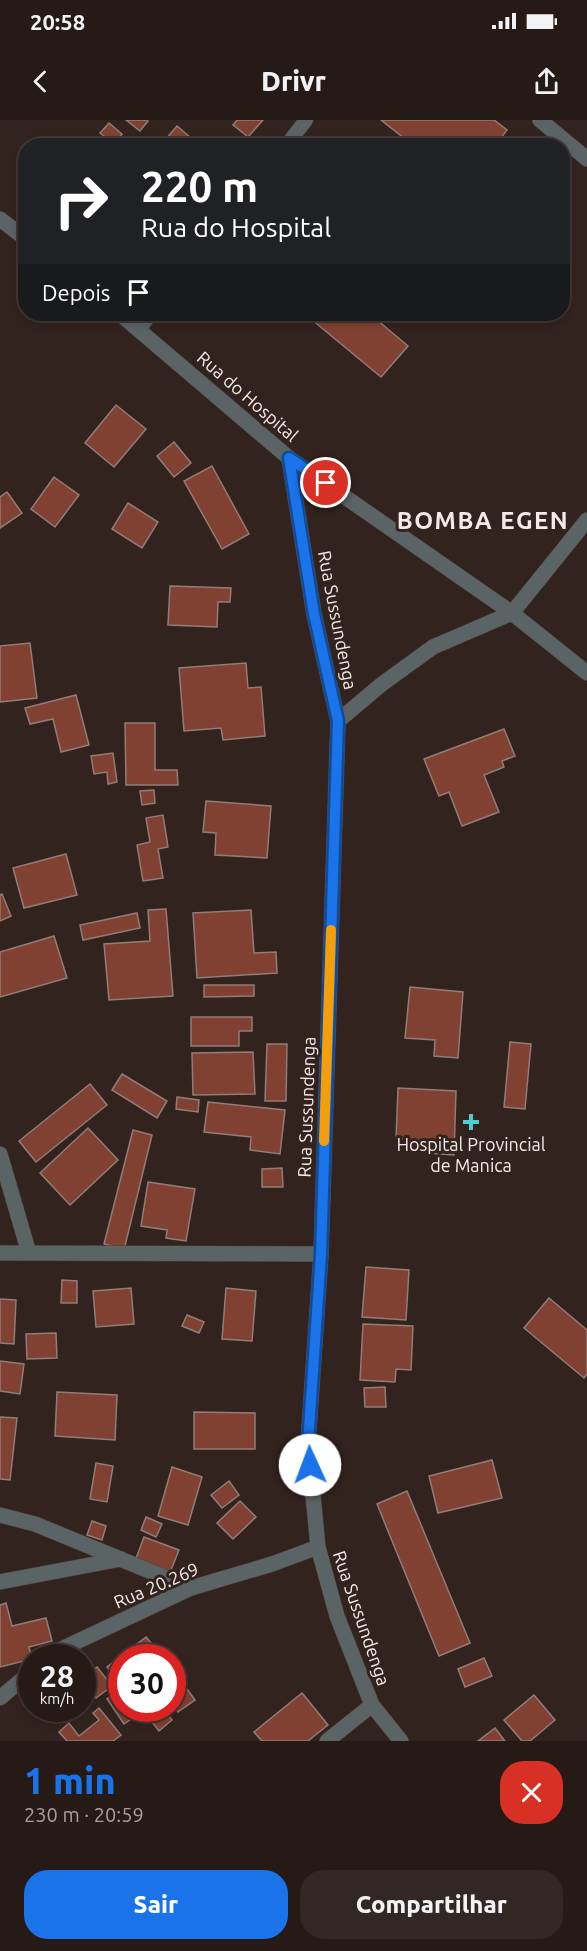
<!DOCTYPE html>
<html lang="pt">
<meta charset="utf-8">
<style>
:root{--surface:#261a16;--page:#322723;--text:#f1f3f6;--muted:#a4a1a1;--line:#423835;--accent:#1a73e8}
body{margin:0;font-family:Ubuntu,sans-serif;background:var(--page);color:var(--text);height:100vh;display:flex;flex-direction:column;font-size:22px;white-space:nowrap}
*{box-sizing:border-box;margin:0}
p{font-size:20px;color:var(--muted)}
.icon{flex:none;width:33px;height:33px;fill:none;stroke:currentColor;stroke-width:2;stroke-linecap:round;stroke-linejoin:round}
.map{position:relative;height:1621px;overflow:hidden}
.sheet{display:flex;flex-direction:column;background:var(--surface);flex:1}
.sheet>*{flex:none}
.guide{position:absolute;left:18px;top:18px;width:552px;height:183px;border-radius:24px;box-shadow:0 3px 9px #0003,0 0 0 2px var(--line);background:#202124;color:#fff;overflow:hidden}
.speed{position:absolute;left:18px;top:1524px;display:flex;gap:12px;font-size:30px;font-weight:700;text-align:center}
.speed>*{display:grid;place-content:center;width:78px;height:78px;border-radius:50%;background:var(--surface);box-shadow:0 3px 9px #0003,0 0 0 2px var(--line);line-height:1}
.speed small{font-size:15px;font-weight:400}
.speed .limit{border:9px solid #d22;background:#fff;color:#111}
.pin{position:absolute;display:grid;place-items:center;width:51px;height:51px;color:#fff;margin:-26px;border:3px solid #fff;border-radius:50%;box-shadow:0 2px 6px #0007}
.me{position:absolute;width:66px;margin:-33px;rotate:358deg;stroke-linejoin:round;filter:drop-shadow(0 0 4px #0008)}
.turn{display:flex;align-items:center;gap:21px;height:126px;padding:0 24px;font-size:27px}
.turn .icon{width:78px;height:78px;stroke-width:2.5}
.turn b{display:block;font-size:42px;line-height:51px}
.then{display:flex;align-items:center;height:57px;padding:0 24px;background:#0003;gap:12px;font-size:22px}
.round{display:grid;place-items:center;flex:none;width:63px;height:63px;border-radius:24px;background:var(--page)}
.overview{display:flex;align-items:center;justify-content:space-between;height:102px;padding:0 24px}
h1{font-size:36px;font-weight:800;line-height:45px;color:var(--accent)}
.cta{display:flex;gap:12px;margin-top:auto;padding:12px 24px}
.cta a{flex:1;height:69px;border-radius:24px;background:var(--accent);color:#fff;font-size:24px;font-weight:800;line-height:69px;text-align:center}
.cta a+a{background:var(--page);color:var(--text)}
.status{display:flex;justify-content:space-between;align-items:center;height:42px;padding:0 30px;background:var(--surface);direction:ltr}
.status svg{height:16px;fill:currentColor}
header{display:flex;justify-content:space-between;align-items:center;height:78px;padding:0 24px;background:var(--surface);font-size:27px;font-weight:800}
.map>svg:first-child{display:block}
.building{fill:#814132;stroke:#917c77;stroke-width:1.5}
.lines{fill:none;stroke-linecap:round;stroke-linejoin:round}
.lane-casing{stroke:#4e3f3a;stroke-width:15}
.street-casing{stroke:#4e3f3a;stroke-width:16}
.lane{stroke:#5a6464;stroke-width:14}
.street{stroke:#5a6464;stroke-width:15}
.route-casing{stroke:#114b97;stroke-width:15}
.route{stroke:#1a73e8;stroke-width:10}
.slow{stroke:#f59e0b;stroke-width:10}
.poi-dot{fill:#52cdcf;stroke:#33231e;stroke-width:2}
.labels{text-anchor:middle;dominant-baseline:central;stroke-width:6;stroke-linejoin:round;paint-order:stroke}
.street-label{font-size:18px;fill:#f5eae7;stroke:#33231e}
.poi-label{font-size:18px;fill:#f5eae7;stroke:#33231e}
.district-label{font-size:24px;font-weight:bold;letter-spacing:1.5px;fill:#f5eae7;stroke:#33231e}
</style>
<div class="status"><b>20:58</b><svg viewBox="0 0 49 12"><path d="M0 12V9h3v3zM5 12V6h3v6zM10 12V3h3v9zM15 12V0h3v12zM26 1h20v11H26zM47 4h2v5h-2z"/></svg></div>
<header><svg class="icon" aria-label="back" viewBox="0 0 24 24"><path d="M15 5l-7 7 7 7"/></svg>Drivr<svg class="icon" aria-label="share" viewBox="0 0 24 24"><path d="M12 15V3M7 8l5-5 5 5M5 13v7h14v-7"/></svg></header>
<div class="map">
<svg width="587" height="1621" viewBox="0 0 587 1621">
<rect width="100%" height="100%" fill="#33231e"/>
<g class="building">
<path d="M126,0H147L148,1L140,11Z"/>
<path d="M237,0H263L248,17L233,5Z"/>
<path d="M381,0H494L507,10L495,26H414Z"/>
<path d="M109,3L122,14L114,24L100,13Z"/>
<path d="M177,6L190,17L182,26H170L165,20Z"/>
<path d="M305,194H370L408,226L381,257Z"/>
<path d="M116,285L146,309L114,347L85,323Z"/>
<path d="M174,322L191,343L174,357L157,336Z"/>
<path d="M212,346L249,414L222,429L184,361Z"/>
<path d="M54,357L79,375L55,407L31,389Z"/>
<path d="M7,372L22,393L0,408V377Z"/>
<path d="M128,383L158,402L142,428L112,409Z"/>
<path d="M170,466L231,468L230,482H218L217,507L168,505Z"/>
<path d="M30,523L37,578L0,582V526Z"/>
<path d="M246,543L248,568L261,567L265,616L223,620L221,608L184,611L179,548Z"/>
<path d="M76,575L89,625L61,632L53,599L30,604L25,588Z"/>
<path d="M125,603H155V650H177L178,665H126Z"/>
<path d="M504,609L515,636L502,641L504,647L484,655L499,692L462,706L449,672L439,676L424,639Z"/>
<path d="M113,633L117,662L108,664L107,652L94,654L91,636Z"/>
<path d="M154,670L155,683L142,685L140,671Z"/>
<path d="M206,681L271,686L267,738L215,735L216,713L203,712Z"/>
<path d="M163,695L168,727L158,729L163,758L143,761L137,725L150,722L146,698Z"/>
<path d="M66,734L77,775L24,788L13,748Z"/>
<path d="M2,774L11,796L0,801V775Z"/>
<path d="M166,789L173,876L109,880L104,824L150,821L148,790Z"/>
<path d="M251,790L254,833L276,832L277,853L197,858L193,793Z"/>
<path d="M137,793L140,808L83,820L80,805Z"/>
<path d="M54,816L67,858L0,877V832Z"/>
<path d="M204,865H254V876L204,877Z"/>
<path d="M410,867L463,872L458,938L434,936L435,920L405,918Z"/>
<path d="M191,897H252V911H239V926H191Z"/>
<path d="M510,922L531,924L525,989L504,987Z"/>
<path d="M267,924H287L286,981H265Z"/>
<path d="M253,932L255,974L193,975L192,933Z"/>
<path d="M122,954L167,981L157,998L112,970Z"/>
<path d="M90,964L107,985L36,1042L19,1021Z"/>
<path d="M398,968L456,971L454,1035L428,1033L429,1020L396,1019Z"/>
<path d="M177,977L199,980L198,992L176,989Z"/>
<path d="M208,982L285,990L280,1034L250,1030L251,1017L204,1012Z"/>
<path d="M88,1008L118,1040L70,1085L40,1053Z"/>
<path d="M133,1010L152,1015L124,1130L104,1124Z"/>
<path d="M282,1048L283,1067H262V1049Z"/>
<path d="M148,1062L195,1069L186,1121L166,1118L167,1110L141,1106Z"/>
<path d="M366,1147L409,1150L406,1200L362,1197Z"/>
<path d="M62,1160L77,1161V1183H61Z"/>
<path d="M131,1168L134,1204L96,1207L93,1171Z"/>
<path d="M226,1168L256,1171L252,1221L222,1219Z"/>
<path d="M549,1178L587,1210V1254L584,1258L524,1208Z"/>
<path d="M0,1179L16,1180L14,1224L0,1223Z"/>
<path d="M187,1195L204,1202L199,1213L182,1206Z"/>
<path d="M363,1204L413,1206L411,1250L396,1249L395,1262L360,1260Z"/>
<path d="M56,1213L57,1238L27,1239L26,1214Z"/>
<path d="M0,1241L24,1244L20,1274L0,1271Z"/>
<path d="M385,1267L386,1287H365L364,1268Z"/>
<path d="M57,1272L117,1275L115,1320L55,1316Z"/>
<path d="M194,1292L255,1293V1329H194Z"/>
<path d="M0,1297L17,1298L10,1360L0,1359Z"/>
<path d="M492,1340L502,1378L438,1393L429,1356Z"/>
<path d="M96,1343L113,1346L107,1382L90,1379Z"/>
<path d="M172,1347L202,1357L188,1405L158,1396Z"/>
<path d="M229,1361L239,1375L222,1388L211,1375Z"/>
<path d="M407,1371L470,1523L439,1536L377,1384Z"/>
<path d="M240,1381L256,1397L233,1419L217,1403Z"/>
<path d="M146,1397L162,1404L156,1417L141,1410Z"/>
<path d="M92,1401L106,1406L102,1420L87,1415Z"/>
<path d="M144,1417L179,1430L169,1455L135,1441Z"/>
<path d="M6,1483L12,1506L46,1498L52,1521L29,1527L32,1539L0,1547V1485Z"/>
<path d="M146,1517L155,1528L143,1538H122V1554L116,1559L107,1547Z"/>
<path d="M484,1538L492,1556L465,1567L458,1549Z"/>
<path d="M97,1547L112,1566L96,1578L82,1558Z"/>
<path d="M172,1548L195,1580L178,1592L172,1583Z"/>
<path d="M116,1572L122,1579V1588H128L134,1597L124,1604L107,1579Z"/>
<path d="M302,1573L328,1605L308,1621H262L254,1612Z"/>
<path d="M534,1575L555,1600L530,1621H522L504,1600Z"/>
<path d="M99,1588L121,1615L113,1621H67L59,1612L69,1603L79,1616L99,1600L93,1593Z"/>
<path d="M141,1588H163L172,1600L159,1611Z"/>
<path d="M495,1608L505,1621H478Z"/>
</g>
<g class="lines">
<g class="lane-casing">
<g id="lane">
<path d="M286,26L306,0"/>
<path d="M139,209L151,194"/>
</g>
</g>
<g class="street-casing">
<g id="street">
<path d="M540,0L587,39"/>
<path d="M0,99L26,119"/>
<path d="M120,194L289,338L512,493L587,553"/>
<path d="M289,338L314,494L338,601L321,1134L308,1324L318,1427L337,1496L372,1585L401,1621"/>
<path d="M338,601L382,564L433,527L512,493L587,400"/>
<path d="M0,1034L29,1133"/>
<path d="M0,1133L321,1134"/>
<path d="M0,1395L35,1404L191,1468"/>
<path d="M0,1462L121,1439"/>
<path d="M48,1538L55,1532L191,1468L272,1444L318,1427"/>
<path d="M0,1578L32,1551"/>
<path d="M327,1621L372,1585"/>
</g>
</g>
<use href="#lane" class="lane"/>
<use href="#street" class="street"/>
</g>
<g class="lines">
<g class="route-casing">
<path id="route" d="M310,1345L308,1324L321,1134L338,601L314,494L289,338L326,363"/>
</g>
<use href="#route" class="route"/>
<path class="slow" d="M324,1021L331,810"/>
</g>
<path class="poi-dot" d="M468 993h6v6h6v6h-6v6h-6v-6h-6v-6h6z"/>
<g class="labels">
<g class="street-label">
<text transform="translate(248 276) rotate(41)">Rua do Hospital</text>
<text transform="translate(338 500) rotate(79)">Rua Sussundenga</text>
<text transform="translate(306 987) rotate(-88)">Rua Sussundenga</text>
<text transform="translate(156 1465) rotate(-23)">Rua 20.269</text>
<text transform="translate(362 1498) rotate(71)">Rua Sussundenga</text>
</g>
<g class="poi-label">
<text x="471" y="1024">Hospital Provincial<tspan x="471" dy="21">de Manica</tspan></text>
</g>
<g class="district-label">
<text x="483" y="400">BOMBA EGEN</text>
</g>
</g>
</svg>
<div class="speed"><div>28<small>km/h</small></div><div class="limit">30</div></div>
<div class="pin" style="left:326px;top:363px;background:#d93025"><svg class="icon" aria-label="arrive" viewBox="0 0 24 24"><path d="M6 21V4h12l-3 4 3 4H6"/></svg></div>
<svg class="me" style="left:310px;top:1345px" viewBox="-20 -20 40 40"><circle r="19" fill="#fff"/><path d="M0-13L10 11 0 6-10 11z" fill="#1a73e8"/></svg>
<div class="guide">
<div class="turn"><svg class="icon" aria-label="right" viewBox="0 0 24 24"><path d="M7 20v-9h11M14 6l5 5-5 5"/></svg><div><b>220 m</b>Rua do Hospital</div></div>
<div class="then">Depois<svg class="icon" aria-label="arrive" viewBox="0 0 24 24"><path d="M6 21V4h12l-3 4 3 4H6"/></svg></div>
</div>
</div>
<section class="sheet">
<div class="overview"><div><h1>1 min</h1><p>230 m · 20:59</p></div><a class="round" style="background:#d93025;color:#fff"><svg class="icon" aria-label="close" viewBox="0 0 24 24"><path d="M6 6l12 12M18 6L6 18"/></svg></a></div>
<div class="cta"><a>Sair</a><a>Compartilhar</a></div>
</section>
